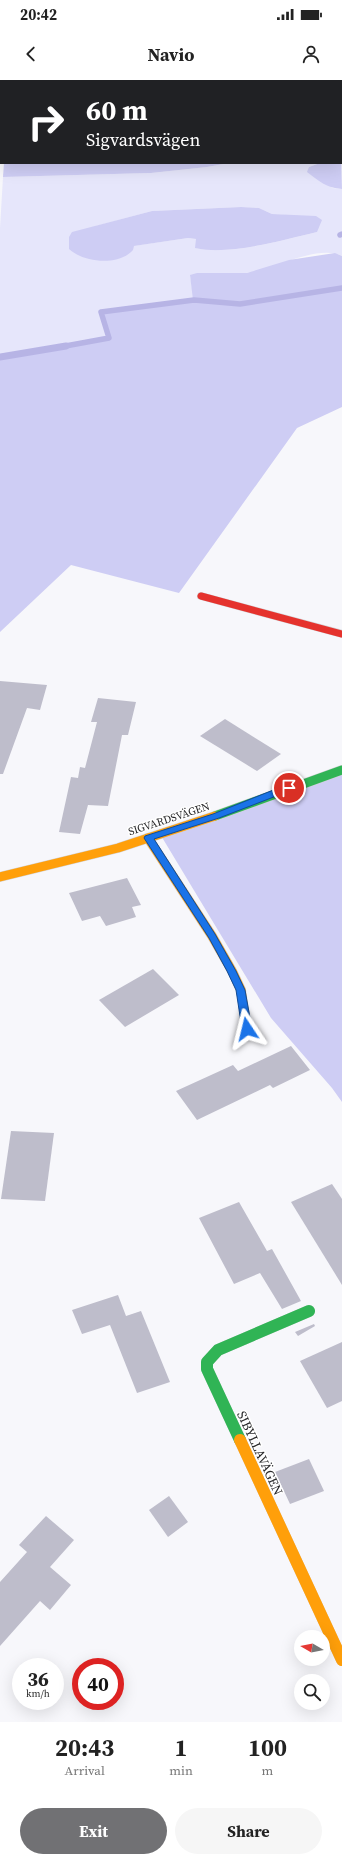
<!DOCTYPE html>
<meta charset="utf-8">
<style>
:root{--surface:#fff;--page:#f6f6f6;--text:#222;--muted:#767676;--accent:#717174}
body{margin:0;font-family:"Source Serif 4",serif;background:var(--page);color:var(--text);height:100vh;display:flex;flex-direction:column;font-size:15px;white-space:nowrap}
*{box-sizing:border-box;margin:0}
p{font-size:13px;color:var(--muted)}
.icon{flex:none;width:22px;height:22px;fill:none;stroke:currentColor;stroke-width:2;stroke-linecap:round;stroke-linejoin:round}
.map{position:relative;height:1642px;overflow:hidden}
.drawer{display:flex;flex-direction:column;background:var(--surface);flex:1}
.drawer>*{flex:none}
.banner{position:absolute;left:0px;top:0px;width:342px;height:84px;box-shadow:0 4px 16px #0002;background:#202124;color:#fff;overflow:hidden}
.needle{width:26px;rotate:279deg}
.buttons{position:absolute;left:294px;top:1550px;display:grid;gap:8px}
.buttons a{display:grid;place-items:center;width:36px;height:36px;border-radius:50%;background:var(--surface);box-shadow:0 4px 16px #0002;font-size:20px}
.speed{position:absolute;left:12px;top:1578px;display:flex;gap:8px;font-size:20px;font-weight:700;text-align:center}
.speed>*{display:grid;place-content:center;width:52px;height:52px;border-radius:50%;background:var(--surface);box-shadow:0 4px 16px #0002;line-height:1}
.speed small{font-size:10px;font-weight:400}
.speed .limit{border:6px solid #d22;background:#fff;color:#111}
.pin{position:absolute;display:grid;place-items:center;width:34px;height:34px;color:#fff;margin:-17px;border:2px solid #fff;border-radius:50%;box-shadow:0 1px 4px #0007}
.me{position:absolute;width:44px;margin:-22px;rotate:350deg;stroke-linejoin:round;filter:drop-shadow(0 0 3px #0008)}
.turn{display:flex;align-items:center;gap:14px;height:84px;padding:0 20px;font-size:18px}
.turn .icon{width:52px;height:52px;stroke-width:2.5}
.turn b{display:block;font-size:28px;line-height:34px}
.eta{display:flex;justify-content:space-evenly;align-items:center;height:68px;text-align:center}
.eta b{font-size:24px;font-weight:700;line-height:28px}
.primary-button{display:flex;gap:8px;margin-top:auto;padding:8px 20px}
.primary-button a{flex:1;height:46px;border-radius:24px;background:var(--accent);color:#fff;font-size:16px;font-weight:700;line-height:46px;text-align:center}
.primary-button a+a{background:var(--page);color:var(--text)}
.status{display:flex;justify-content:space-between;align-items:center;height:28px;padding:0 20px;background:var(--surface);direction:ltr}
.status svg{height:11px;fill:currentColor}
header{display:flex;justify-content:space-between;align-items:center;height:52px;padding:0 20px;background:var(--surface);font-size:18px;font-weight:700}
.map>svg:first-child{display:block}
.green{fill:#e6e6fb;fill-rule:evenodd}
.forest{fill:#cecdf4}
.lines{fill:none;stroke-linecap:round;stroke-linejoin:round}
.stream-far1{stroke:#b7b4e5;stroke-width:5.5}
.stream{stroke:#b7b4e5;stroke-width:7}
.building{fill:#bebdcb}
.fast-far1-casing{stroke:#d4d4d7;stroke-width:10}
.fast-casing{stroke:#d4d4d7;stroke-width:12}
.slow-far1-casing{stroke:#d4d4d7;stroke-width:10}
.slow-casing{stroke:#d4d4d7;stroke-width:12}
.jam-casing{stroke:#d4d4d7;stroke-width:8}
.fast-far1{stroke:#30b455;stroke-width:9}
.fast{stroke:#30b455;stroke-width:12}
.slow-far1{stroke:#ff9f0a;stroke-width:9}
.slow{stroke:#ff9f0a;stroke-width:12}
.jam{stroke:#e5322d;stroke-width:7}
.route{fill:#1a73e8;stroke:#114b97}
.labels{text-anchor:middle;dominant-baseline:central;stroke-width:3;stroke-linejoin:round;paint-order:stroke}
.street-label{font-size:11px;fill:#29292b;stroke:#fff}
.near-street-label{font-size:13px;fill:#29292b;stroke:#fff}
</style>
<div class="status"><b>20:42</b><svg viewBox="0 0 49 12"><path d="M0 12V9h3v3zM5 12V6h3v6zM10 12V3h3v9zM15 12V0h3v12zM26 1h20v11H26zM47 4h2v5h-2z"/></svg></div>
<header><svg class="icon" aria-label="back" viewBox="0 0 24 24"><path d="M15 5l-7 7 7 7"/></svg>Navio<svg class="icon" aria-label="person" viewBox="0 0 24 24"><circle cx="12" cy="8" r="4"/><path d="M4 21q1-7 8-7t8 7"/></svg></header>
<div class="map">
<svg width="342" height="1642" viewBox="0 0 342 1642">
<rect width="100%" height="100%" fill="#f7f7fb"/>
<g class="green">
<path d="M10,0H190L191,1H10Z"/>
<path d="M229,83H320L309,87L332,108L342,109V176C318,164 272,190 246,193C228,196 209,195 190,195L194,220L102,232L109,258L0,277V148L3,97L151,93L207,87ZM241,127L259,128L272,134L286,135L317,152C283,160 229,176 196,168V159L188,158L133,166L96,146L152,131Z"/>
</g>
<g class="forest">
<path d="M190,0H342V12L341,1Z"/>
<path d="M341,73L342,109C326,108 319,101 307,92L309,87L320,83H341Z"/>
<path d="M4,83H229L207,87L151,93L3,97Z"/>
<path d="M241,127L259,128L272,134L316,136L322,140L317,152C282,160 230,176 195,168L196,159L188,158L134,166L133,170C119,186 84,183 69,169V157L72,152L152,131Z"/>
<path d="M335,173L342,176V327L297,348L179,513L71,485L0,552V277L109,258L101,232L193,220L190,195L197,193H247L289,180Z"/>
<path d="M342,690V1022L332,1008L271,938L160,754Z"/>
</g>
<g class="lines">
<g class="stream-far1">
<path d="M340,155L342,154"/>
<path d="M60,267L109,258L101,232L194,220L240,224L342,208"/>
</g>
<path class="stream" d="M0,277L66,266"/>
</g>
<g class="building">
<path d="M0,601L47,605L40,630L27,628L3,694H0Z"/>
<path d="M98,618L136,622L128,655H122L108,726L88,725L80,754L59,752L71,697L78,698L80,687L85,688L97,642H91Z"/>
<path d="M225,639L281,674L257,691L200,656Z"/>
<path d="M127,798L141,825L132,827L136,837L106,846L100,836L82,841L69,813Z"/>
<path d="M153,889L179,915L125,947L99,920Z"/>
<path d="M291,966L310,990L273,1008L270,1005L197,1040L176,1011L233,985L238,991Z"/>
<path d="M11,1051L54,1053L45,1121L1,1119Z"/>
<path d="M332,1104L342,1119V1205L291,1122Z"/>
<path d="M239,1122L267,1171L272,1169L301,1221L282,1229L260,1193L234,1204L199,1138Z"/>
<path d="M118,1215L126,1236L141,1231L170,1302L137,1313L110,1245L82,1254L72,1230Z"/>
<path d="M314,1244L315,1246L298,1256L295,1252Z"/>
<path d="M342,1262V1321L327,1328L300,1281Z"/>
<path d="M309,1379L324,1411L290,1424L275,1392Z"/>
<path d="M169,1416L188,1442L168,1457L149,1430Z"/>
<path d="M46,1436L74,1460L50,1487L71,1505L50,1530L40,1521L0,1566V1502L27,1472L19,1465Z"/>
</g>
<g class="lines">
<g class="fast-far1-casing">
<path id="fast-far1" d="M215,736L342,690"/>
</g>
<g class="fast-casing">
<path id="fast" d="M240,1360L207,1289V1282L218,1270L309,1231"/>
</g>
<g class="slow-far1-casing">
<g id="slow-far1">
<path d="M148,758L212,856L232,891L241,910L247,949"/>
<path d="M0,797L118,768L215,736"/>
</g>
</g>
<g class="slow-casing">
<path id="slow" d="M240,1360L342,1580"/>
</g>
<g class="jam-casing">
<path id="jam" d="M201,516L342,554"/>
</g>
<use href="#fast-far1" class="fast-far1"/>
<use href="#fast" class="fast"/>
<use href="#slow-far1" class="slow-far1"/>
<use href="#slow" class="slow"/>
<use href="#jam" class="jam"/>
</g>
<path class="route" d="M286,705H289L293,708L292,710L219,738L154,759L215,854L236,891L245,910L252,949L247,952L242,949L236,910L227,891L209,858L144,758L145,756L213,734Z"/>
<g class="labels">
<g class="street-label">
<text transform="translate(169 739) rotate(-18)">SIGVARDSVÄGEN</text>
</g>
<g class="near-street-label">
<text transform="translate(260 1373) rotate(65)">SIBYLLAVÄGEN</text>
</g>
</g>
</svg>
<div class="buttons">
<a><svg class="needle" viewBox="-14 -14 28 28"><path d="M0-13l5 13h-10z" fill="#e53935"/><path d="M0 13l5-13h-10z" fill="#767676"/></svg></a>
<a><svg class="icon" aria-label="search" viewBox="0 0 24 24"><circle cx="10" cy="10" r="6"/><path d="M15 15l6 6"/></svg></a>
</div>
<div class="speed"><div>36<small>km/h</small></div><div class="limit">40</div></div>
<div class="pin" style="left:289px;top:708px;background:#d93025"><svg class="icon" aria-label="arrive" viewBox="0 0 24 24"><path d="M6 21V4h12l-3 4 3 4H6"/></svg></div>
<svg class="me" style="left:247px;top:949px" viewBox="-20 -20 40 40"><path d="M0-17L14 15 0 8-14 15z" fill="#1a73e8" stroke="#fff" stroke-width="4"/></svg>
<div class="banner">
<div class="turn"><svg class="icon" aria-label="right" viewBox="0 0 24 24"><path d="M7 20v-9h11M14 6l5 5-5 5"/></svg><div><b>60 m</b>Sigvardsvägen</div></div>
</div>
</div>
<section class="drawer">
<div class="eta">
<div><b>20:43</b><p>Arrival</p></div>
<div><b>1</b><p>min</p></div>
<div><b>100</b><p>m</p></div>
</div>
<div class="primary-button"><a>Exit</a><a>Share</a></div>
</section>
